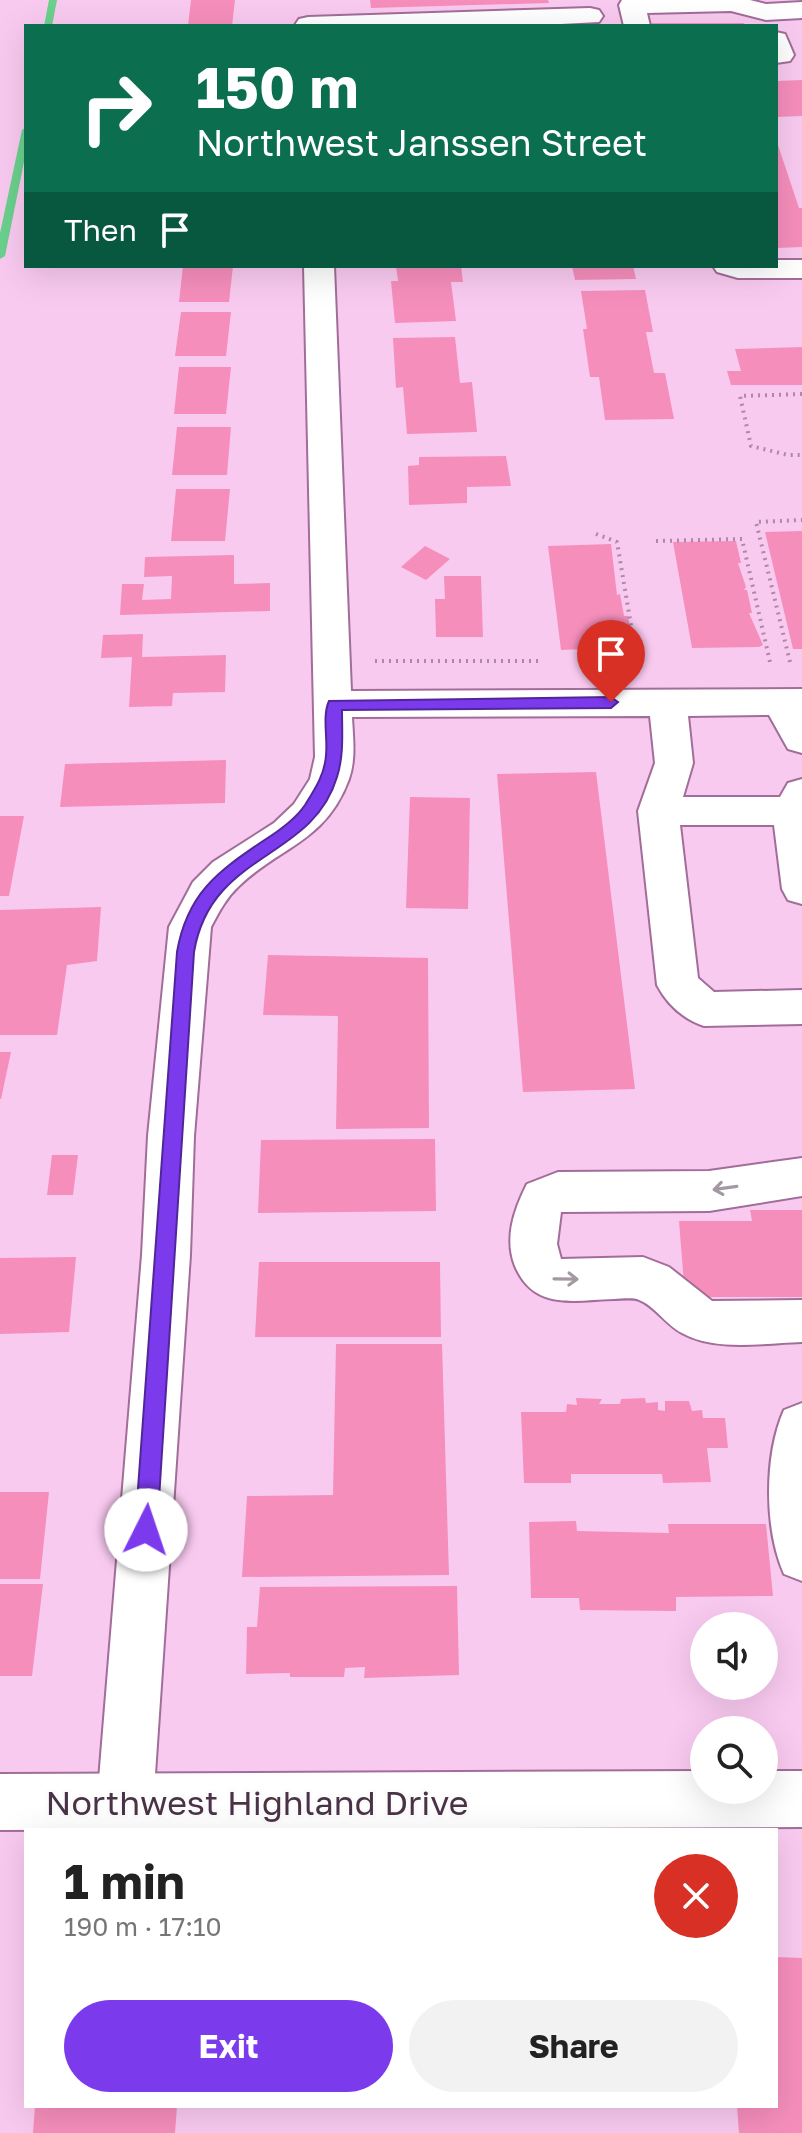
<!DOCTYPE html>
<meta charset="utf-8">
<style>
:root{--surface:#fff;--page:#f2f2f2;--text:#222;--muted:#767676;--accent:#7c3aed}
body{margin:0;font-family:"Golos Text",sans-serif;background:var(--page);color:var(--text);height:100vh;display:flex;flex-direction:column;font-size:30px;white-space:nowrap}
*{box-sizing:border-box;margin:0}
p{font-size:26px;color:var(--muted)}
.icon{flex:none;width:44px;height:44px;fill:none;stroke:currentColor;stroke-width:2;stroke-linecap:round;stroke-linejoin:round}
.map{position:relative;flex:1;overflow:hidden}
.drawer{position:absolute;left:24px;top:1828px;width:754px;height:280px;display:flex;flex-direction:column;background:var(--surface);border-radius:0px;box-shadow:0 8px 32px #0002}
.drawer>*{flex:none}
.guide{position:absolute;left:24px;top:24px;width:754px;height:244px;border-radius:0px;box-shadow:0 8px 32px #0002;background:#0b6e4f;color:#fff;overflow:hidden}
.buttons{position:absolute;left:690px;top:1612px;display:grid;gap:16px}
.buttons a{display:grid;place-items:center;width:88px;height:88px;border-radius:50%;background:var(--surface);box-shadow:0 8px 32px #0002;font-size:40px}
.pin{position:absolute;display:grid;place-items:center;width:68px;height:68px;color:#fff;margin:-82px -34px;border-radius:50% 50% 50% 0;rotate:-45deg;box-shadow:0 0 8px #0007}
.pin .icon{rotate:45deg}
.me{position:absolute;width:88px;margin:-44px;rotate:4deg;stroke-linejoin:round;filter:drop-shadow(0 0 6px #0008)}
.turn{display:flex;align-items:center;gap:28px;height:168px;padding:0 40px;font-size:36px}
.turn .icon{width:104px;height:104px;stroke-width:2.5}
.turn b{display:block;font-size:56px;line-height:68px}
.then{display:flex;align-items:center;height:76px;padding:0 40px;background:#0003;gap:16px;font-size:30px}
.round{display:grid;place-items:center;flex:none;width:84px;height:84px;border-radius:42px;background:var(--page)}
.head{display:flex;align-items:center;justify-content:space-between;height:136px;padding:0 40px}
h1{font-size:48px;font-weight:700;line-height:60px}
.action{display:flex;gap:16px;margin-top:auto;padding:16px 40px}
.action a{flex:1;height:92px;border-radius:48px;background:var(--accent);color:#fff;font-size:32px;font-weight:700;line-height:92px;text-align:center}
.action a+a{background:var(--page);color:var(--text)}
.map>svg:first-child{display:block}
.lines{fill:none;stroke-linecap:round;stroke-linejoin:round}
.stream{fill:#6bd08d;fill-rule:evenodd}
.building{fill:#f68ebc}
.minor-casing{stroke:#a26d99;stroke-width:4}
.major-casing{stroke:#a26d99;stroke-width:4}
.path{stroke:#ae89a7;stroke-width:4;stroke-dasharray:2 5;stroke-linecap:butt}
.minor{fill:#fff;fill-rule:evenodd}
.major{fill:#fff;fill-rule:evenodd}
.oneway{stroke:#a499a2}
.route{fill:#7c3aed;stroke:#51269a;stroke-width:2}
.labels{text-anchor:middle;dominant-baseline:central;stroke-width:6;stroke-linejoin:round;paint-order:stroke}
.near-street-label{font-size:34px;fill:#4a3346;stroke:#fcfcfc}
</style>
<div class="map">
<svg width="802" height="2133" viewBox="0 0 802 2133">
<rect width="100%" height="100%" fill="#f9caf0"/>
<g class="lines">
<g class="stream">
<path d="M49,0H57L52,26H44Z"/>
<path d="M26,127V152L5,256L0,259V233L22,130Z"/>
</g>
</g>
<g class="building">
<path d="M191,0H235L232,26H188Z"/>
<path d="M370,0H548L549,3L371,8Z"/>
<path d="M646,23H744L745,26H647Z"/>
<path d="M802,80V116L776,117V81Z"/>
<path d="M777,142L799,208H802V247L776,248Z"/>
<path d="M183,266H233L229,302H179Z"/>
<path d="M396,266H461L463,282H451L456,321L395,323L391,281H398Z"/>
<path d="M572,266H633L636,279L575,280Z"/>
<path d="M645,290L653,332H646L654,373H665L674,419L605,420L599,377H590L583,329H587L581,291Z"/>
<path d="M181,312H231L226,356H175Z"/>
<path d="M455,337L460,383L472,382L477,432L407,434L403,387L396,388L393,338Z"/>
<path d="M802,347V385H731L727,371H741L735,349Z"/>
<path d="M179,367H231L226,414H174Z"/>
<path d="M177,427H231L227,475H172Z"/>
<path d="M506,456L511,486L467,487V503L409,505L408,466L419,465V457Z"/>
<path d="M176,489H230L225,541H171Z"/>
<path d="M802,531V649H793L765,532Z"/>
<path d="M736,541L741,563H738L746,587L744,590H747L752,613H749L763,645L759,647L692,648L673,542Z"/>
<path d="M611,544L617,595L620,594L624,616H628L633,647L561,650L548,546Z"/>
<path d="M425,546L450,559L426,580L401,567Z"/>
<path d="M234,555V584L270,583V611L120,615L122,584H144L142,600L171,599L172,576L144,577L145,557Z"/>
<path d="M444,576H481L483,637H436L435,599H445Z"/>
<path d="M143,634L142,657L226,655L225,692L173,693L172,706L129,707L132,657L101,658L103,635Z"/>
<path d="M226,760L225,803L60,807L65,764Z"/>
<path d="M596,772L635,1089L523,1092L497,774Z"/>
<path d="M410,797L470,798L468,909L406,908Z"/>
<path d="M0,816H24L9,896H0Z"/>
<path d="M101,907L97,961L67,965L57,1035H0V910Z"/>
<path d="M268,955L428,958L429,1128L336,1129L338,1016L263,1015Z"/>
<path d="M0,1052H11L1,1099H0Z"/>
<path d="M435,1139L436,1211L258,1213L261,1140Z"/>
<path d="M52,1155H78L73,1195H47Z"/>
<path d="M750,1210H802V1297H685L679,1221H752Z"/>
<path d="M76,1257L69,1332L0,1334V1258Z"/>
<path d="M259,1262H440L441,1337H255Z"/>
<path d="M336,1344H442L449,1575L242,1577L247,1496L333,1495Z"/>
<path d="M576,1398L602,1399L599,1404H620L621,1399L645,1398L646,1403L658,1402V1410L665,1411V1401H689L692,1411L702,1410L703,1418H725L728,1448H707L711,1482L663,1483L662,1474H571V1483H524L521,1412H566L567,1404L577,1405Z"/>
<path d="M0,1492H49L40,1579H0Z"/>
<path d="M576,1521L577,1531L669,1533L668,1524H766L773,1596L676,1597V1611L580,1610L579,1598H531L529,1522Z"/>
<path d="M0,1584H43L32,1676H0Z"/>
<path d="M457,1586L459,1675L364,1678L365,1667L345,1668L344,1677H290V1673L246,1674L247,1627H257L260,1587Z"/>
<path d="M776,1957L802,1958V2133H739L737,2106H776Z"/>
<path d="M35,2106H177L175,2133H33Z"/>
</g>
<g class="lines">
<g class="minor-casing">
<g id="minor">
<path d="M622,0H750L766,4L802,2V18L766,20L731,11L647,13L650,26H624L619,5Z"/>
<path d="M590,8L599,10L603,16L599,22L523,26L295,25L299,19L308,17Z"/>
<path d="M776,32L785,34L794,55L790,61L776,63Z"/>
<path d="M776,260H802V278H738L717,272L713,266H776Z"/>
<path d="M304,266H334L351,691L802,689V753L788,749L769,715L688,716L693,763L683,797H780L788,783L802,779V904L788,900L782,889L774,825H680L698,978L714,992L802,990V1024L704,1026C683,1019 667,1004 657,985L638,811L655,763L650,716L352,717C353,738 356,759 349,779C326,842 279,847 239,886C226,898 219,912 211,927L194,1136L190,1255L153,1804L145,1824C129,1831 121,1831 105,1824L97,1804L142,1255L148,1136L169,927L193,882L213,862L274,823L294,804L310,779L315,757Z"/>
<path d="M802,1158V1196L709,1211L561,1212L557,1244L561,1259L643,1257L669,1267L712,1301L802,1300V1342C764,1343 716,1352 682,1333C666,1325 655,1306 639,1300C633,1297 621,1299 614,1299C574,1300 534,1311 515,1266C504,1238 514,1210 527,1184L558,1172L709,1171Z"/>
<path d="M802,1403V1581L784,1574C764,1529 764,1455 784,1410Z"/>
</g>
</g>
<g class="major-casing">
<path id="major" d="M704,1771V1790H764V1771H802V1827L0,1830V1774Z"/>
</g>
<g class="path">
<path d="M802,394L740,396L751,446L788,455H802"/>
<path d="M596,534L617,542L637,661"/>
<path d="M656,541L742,539L770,662"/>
<path d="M375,661H541"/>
<path d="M790,662L756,522L802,520"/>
</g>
<use href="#minor" class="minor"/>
<use href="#major" class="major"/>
</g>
<defs><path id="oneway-shaft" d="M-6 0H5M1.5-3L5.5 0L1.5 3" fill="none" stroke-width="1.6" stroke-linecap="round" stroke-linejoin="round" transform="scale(2)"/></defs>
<g class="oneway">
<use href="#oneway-shaft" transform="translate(725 1188) rotate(172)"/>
<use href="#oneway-shaft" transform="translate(566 1279) rotate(1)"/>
</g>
<path class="route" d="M611,697L618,702L611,708L342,710C342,732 344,755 337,777C312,861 211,851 194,952L157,1530L153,1537L146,1540L138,1537L135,1530L177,952C187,894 217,872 263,841C279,831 295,820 305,805C315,789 325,774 326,755C328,738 322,716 329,701Z"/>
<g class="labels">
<g class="near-street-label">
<text x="257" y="1802">Northwest Highland Drive</text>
</g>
</g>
</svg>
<div class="buttons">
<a><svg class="icon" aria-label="sound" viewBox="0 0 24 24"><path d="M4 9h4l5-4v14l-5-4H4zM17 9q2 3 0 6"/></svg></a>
<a><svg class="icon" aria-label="search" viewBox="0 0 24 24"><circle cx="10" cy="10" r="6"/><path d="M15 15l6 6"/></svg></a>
</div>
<div class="pin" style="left:611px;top:702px;background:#d93025"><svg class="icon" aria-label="arrive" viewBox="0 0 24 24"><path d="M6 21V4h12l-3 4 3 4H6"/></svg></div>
<svg class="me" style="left:146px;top:1530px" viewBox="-20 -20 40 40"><circle r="19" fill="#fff"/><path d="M0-13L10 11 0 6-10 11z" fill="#7c3aed"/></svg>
<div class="guide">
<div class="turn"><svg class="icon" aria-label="right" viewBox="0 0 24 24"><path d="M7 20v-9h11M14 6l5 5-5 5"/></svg><div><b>150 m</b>Northwest Janssen Street</div></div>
<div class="then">Then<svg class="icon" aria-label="arrive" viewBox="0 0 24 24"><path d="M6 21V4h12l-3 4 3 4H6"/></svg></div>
</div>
<section class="drawer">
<div class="head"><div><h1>1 min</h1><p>190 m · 17:10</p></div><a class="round" style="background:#d93025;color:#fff"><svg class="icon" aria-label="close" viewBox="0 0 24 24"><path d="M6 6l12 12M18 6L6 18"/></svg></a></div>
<div class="action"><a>Exit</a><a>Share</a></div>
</section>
</div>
